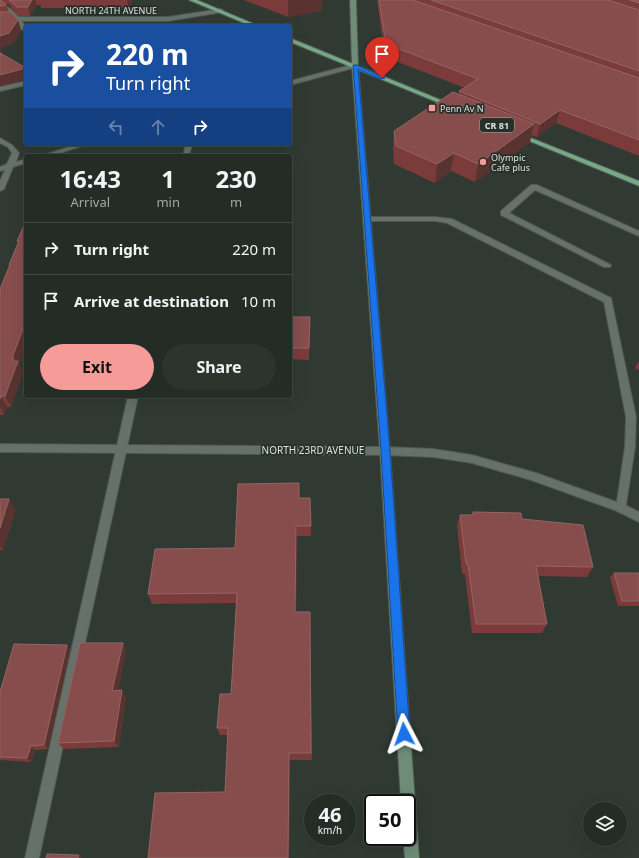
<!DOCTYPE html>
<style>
:root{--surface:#242c26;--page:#2c342e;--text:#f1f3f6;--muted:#a3a7a7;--line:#414843;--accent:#f59b98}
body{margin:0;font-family:"Noto Sans",sans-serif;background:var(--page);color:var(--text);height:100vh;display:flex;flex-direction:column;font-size:15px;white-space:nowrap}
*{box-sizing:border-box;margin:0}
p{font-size:13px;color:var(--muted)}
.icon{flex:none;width:22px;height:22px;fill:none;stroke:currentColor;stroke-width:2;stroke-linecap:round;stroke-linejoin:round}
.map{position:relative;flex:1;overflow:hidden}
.drawer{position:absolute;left:24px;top:154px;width:268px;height:244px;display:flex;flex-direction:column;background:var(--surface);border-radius:4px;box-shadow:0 4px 16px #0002,0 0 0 1px var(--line)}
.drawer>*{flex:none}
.hud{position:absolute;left:24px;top:24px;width:268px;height:122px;border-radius:4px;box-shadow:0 4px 16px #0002,0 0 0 1px var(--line);background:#1a4fa0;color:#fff;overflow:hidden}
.buttons{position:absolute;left:583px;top:802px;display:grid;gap:8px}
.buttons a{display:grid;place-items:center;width:44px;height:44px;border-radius:50%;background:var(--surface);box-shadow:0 4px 16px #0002,0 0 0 1px var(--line);font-size:20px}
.speed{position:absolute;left:304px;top:794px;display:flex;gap:8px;font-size:20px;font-weight:700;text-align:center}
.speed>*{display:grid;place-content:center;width:52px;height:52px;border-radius:50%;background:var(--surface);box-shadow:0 4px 16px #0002,0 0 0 1px var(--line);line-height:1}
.speed small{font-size:10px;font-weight:400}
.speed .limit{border:2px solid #111;border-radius:6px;background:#fff;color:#111}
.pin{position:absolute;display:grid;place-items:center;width:34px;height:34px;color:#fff;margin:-41px -17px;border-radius:50% 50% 50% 0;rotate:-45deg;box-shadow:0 0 4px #0007}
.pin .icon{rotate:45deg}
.me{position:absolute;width:44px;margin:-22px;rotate:356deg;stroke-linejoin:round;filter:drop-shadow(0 0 3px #0008)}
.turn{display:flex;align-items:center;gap:14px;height:84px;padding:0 16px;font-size:18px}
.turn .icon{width:52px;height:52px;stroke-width:2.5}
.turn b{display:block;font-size:28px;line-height:34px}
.lanes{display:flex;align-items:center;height:38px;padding:0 16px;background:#0003;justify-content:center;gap:20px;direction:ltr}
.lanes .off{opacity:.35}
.eta{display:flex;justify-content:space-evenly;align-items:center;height:68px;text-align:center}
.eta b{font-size:24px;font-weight:700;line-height:28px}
.button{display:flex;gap:8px;margin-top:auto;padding:8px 16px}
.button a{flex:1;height:46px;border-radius:24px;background:var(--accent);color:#111;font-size:16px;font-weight:700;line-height:46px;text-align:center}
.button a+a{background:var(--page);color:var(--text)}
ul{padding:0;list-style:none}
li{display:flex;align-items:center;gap:12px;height:52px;padding:0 16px;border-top:1px solid var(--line)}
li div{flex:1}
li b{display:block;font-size:15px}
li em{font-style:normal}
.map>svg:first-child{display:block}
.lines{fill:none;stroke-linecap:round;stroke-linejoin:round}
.service-casing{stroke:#4f5751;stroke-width:2}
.minor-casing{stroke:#4f5751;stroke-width:2}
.secondary-casing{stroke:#4f5751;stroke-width:2}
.primary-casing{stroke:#4f5751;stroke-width:2}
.service{fill:#667169;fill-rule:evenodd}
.minor{fill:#667169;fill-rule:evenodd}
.secondary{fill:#6e8c77;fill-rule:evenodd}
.primary{fill:#76a885;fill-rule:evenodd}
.wall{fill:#7c3b3b}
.shaded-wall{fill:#593330}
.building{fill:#874d4d;stroke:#946464}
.route{fill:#1a73e8;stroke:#114b97}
.poi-dot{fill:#f59b98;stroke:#262f28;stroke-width:1.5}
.labels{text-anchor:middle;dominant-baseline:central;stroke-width:3.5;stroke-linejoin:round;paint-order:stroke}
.far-street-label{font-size:9px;fill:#dce3de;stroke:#262f28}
.far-poi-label{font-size:9px;fill:#dce3de;stroke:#262f28;text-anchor:start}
.shield{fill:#262f28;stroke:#a5ada7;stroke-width:1}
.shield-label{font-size:9px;font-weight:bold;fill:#dce3de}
.street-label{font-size:10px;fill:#dce3de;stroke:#262f28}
</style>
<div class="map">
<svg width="639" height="858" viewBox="0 0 639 858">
<rect width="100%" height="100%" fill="#303a32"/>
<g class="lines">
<g class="service-casing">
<g id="service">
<path d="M0,3C10,7 26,21 26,32L21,29L9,12L0,7Z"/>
<path d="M26,81V85L0,91V87Z"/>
<path d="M186,144H192L189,156H183Z"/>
<path d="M531,185H537L639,231V236L535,190L509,213L611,265L610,267H604L501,215V211Z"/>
<path d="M364,217H435L452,219L611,298L636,417L635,447L625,511L621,513L617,511L616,508L625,447L626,417L604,302L447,223L435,221H367L363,219Z"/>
<path d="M128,396H138L39,858H25Z"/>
</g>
</g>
<g class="minor-casing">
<g id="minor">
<path d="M221,9L224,11L223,12L168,21H0V17H168Z"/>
<path d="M355,64L358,66L357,67L290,85V81Z"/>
<path d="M0,138L12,145L19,153L16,162L26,159V163L13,167L4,189L0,191V181L5,170L0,171V167L7,164L12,153L8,147L0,143Z"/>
<path d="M78,144H88L51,156H41Z"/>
<path d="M0,444L385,447L433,449L472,455L536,473L625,505L639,512V522L617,511L531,480L472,463L433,457L385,455L0,452Z"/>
</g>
</g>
<g class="secondary-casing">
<path id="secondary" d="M350,0H356L358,66L390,451L419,858H405L403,837H407V803H401L380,451L352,66Z"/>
</g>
<g class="primary-casing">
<g id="primary">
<path d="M189,0H197L259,26H251Z"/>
<path d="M290,38L453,105L454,106L449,107L290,42Z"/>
<path d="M517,134H521L639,181V186L517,136Z"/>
</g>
</g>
<use href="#service" class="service"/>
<use href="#minor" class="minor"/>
<use href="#secondary" class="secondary"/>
<use href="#primary" class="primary"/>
</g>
<g class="wall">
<path d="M0,0H132L129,8H41V5H37L30,16H19L11,8L10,5L6,4L9,12L18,20L21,31L13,43L0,48L3,55L0,86Z"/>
<path d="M244,0H322V11L288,17Z"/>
<path d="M377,0H639V156L556,123L537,137L531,135L530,142L475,182L451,171L435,183L394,164L393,149L394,131L459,94V91L465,88L385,57Z"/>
<path d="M26,221V346L19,364L23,373L11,407H7L4,415H0V289L9,266V265L18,242L17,241Z"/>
<path d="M290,317H310L309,360L290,359Z"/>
<path d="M639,361V370L635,368Z"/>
<path d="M300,498H310L311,536H297L296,612H310L312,760H290L289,858H148L225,792L228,735H220L217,728L231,694L237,603L152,604L148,594L235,548Z"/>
<path d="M0,499L16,509L3,550H0Z"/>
<path d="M473,512L522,519L593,567L587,577L538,576L547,624L542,633H472L465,574H462L457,525L460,515H472Z"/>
<path d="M614,573H639V606H618L610,578Z"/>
<path d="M70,650L48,749L35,750L31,762L0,760V692Z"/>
<path d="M126,650L118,691L126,697L119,747L64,749L58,743Z"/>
</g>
<g class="shaded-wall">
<path d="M32,0H35L37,5L30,16L28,7Z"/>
<path d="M127,0H132L129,8Z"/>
<path d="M288,0H322V11L288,17Z"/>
<path d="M18,20L21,31L13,43L0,48L4,58L0,60V36Z"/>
<path d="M26,68V80L0,86V75Z"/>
<path d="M560,110L556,123L537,137L540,124Z"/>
<path d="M534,124L530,142L475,182L478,164Z"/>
<path d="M454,153L451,171L435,183L437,164Z"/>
<path d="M310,317V328L309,360V348Z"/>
<path d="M26,321V346L19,364L23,373L11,407L5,396L12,361V358Z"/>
<path d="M1,396L7,407L4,415L0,407V399Z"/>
<path d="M9,499L16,509L3,550L0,546V528Z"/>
<path d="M296,526L297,536L296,621L295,612Z"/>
<path d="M123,643L126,650L117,697L112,691Z"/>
<path d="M67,645L70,650L48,749L44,745Z"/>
<path d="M122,690L126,697L119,747L114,741Z"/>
<path d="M31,746L35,750L31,762L27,758Z"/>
<path d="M289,753L290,760L289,858H288Z"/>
<path d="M79,855L82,858H78Z"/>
</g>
<g class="building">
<path d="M0,0L5,3L6,5L0,6Z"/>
<path d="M9,0H32L28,7H17Z"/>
<path d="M379,0H413L639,78V140L560,110L540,124L459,91L478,79L386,44Z"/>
<path d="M431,0H608L639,10V71Z"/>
<path d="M630,0H639V3Z"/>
<path d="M0,12H11L18,20L9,33L0,36Z"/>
<path d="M0,53L26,68L0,75Z"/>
<path d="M453,92L534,124L478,164L454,153L437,164L396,146L394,131Z"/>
<path d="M26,221V321L12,358H14L12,361H18L5,396H1L0,399V289L10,265H9L19,241H17Z"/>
<path d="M290,317H310L309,348H290Z"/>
<path d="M299,483V498H310L311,526H296L295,612H310L311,753H289L288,858H148L155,793L225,792L228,728H217L220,694H231L237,593L148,594L155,549L235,548L238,484Z"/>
<path d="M0,499H9L0,528Z"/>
<path d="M473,512L521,513L522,519L583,525L593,567L536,566L547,624H476L468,564H466L460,515H473Z"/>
<path d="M614,573H639V601H622Z"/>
<path d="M80,643H123L112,691L122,690L114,741L58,743Z"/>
<path d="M14,644L67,645L44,745L31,746L27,758L0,757V692Z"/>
<path d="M47,854L79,855L78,858H46Z"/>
</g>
<path class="route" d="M353,65H357L385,78L380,79L358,69L390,451L410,734L408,738L404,740L400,738L398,734L381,451Z"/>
<g class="poi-dot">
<rect x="428" y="104" width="8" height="8" rx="2"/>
<circle cx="483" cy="162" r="4"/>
</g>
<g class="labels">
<g class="far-street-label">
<text x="111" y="10">NORTH 24TH AVENUE</text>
</g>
<g class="far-poi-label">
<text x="440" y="108">Penn Av N</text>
<text x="491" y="157">Olympic<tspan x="491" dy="10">Cafe plus</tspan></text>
</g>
<rect class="shield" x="480" y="118" width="34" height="14" rx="3"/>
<g class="shield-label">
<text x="497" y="125">CR 81</text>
</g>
<g class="street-label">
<text x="313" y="450">NORTH 23RD AVENUE</text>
</g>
</g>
</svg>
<div class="buttons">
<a><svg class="icon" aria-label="layers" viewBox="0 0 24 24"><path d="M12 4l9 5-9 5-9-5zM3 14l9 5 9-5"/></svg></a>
</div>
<div class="speed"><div>46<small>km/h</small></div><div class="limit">50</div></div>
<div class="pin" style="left:382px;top:78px;background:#d93025"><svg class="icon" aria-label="arrive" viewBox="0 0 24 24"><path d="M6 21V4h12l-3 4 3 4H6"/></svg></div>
<svg class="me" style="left:404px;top:734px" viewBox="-20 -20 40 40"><path d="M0-17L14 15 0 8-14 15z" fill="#1a73e8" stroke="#fff" stroke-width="4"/></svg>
<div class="hud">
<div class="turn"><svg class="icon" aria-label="right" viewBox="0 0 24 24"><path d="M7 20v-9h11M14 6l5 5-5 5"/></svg><div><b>220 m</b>Turn right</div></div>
<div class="lanes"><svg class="icon off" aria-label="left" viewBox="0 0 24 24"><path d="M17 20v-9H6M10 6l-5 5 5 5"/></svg><svg class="icon off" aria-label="ahead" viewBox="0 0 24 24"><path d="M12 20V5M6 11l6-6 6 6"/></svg><svg class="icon" aria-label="right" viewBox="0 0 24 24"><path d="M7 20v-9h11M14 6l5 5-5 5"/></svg></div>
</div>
<section class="drawer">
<div class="eta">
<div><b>16:43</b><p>Arrival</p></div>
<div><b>1</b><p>min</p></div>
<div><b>230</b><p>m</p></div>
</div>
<ul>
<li><svg class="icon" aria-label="right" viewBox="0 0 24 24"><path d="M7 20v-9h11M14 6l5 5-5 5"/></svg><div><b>Turn right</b></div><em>220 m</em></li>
<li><svg class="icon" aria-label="arrive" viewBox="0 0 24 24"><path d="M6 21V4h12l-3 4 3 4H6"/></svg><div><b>Arrive at destination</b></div><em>10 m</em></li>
</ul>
<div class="button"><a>Exit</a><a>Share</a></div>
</section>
</div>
